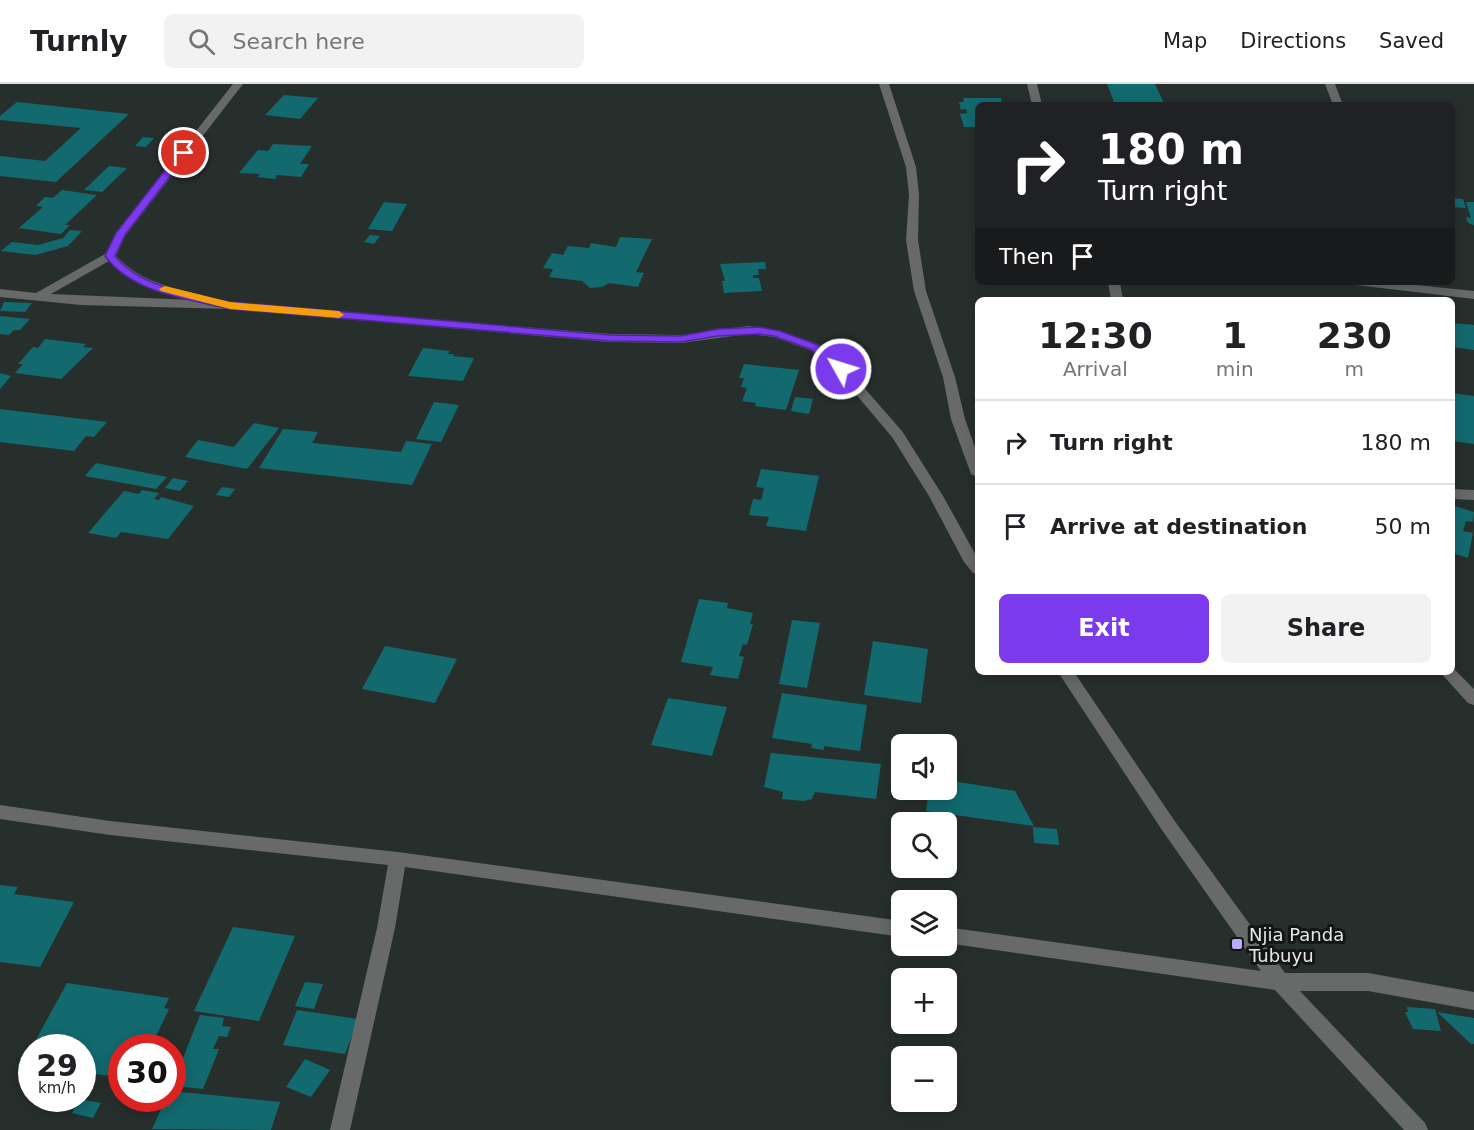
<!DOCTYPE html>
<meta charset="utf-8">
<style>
:root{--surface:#fff;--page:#f2f2f2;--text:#202124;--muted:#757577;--line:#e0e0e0;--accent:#7c3aed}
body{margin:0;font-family:"DejaVu Sans",sans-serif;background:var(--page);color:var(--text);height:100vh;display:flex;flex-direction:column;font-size:22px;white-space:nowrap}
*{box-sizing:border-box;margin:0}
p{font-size:20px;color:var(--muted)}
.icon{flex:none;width:33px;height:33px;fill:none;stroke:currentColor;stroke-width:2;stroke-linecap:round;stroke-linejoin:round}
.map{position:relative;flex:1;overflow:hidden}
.details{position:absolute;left:975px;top:213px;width:480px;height:378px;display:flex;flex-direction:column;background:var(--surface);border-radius:9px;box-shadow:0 3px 15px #0003}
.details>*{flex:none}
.hud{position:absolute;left:975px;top:18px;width:480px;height:183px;border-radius:9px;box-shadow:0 3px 15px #0003;background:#202124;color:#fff;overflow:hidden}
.buttons{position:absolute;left:891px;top:650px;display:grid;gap:12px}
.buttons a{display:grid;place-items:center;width:66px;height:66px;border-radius:9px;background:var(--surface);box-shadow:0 3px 15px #0003;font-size:30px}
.speed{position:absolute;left:18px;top:950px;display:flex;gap:12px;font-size:30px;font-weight:700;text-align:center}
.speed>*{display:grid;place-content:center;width:78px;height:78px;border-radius:50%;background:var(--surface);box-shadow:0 3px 15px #0003;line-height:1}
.speed small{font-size:15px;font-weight:400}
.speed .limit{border:9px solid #d22;background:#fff;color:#111}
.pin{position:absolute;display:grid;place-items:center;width:51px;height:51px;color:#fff;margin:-26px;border:3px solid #fff;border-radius:50%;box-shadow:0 2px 6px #0007}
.me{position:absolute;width:66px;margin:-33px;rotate:309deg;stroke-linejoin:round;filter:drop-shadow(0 0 4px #0008)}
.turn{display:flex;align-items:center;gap:21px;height:126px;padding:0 24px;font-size:27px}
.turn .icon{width:78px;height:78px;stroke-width:2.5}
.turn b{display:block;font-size:42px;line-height:51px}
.then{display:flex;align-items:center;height:57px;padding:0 24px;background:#0003;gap:12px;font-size:22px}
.eta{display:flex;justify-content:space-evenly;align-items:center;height:102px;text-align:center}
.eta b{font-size:36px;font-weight:800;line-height:42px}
.primary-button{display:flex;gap:12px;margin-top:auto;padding:12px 24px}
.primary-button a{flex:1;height:69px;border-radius:9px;background:var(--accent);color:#fff;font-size:24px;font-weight:800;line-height:69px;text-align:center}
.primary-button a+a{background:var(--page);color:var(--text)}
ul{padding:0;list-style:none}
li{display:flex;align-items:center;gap:18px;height:84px;padding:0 24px;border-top:2px solid var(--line)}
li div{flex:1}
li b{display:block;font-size:22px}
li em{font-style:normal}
header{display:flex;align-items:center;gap:36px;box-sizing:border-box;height:84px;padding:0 30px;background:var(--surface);border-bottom:2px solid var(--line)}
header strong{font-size:28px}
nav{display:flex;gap:33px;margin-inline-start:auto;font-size:21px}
.search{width:420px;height:54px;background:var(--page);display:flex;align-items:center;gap:15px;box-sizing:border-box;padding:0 21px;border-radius:9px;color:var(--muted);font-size:22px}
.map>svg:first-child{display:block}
.building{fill:#126a6f}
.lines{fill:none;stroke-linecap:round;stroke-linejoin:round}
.street{fill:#676a68;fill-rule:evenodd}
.route{fill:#7c3aed;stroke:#51269a;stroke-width:1.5}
.slow{fill:#f59e0b}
.poi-dot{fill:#b8abf7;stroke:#131615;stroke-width:2}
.labels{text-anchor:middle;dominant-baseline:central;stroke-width:6;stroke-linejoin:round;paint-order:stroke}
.near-poi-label{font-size:18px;fill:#e4e9e8;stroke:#131615;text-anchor:start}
</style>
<header>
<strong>Turnly</strong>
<div class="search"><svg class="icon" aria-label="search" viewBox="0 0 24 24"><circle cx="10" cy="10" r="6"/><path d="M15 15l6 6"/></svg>Search here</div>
<nav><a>Map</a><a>Directions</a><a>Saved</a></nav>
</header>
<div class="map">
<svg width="1474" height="1046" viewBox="0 0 1474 1046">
<rect width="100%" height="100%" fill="#272f2d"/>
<g class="building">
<path d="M1107,0H1155L1165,21H1115Z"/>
<path d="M284,11L318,14L300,35L265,31Z"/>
<path d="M963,14H1001L1002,19L1007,18L1008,21H978V43H964L960,30L967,29L966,25L961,26L959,18H964Z"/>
<path d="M17,18L129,30L56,98L0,92V72L45,77L81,44L0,36V32Z"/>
<path d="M143,53L154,54L146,63L135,62Z"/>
<path d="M273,60L312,62L300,80H309L301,93L277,91L275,95L257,93L260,90L239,89L258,66L268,67Z"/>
<path d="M109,82L127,84L102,108L84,106Z"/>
<path d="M62,106L97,111L65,141H70L61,150L19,144L43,123L36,122L45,113L53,114Z"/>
<path d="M1452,114L1463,115L1466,124L1452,123Z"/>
<path d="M384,118L407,120L392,147L368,145Z"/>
<path d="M1466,118H1474V141L1470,140L1467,137L1466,133L1471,134Z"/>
<path d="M70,146L82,147L68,162L35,171L1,167L12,158L38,161L63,154Z"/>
<path d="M370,151L380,152L374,160L364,158Z"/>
<path d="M620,153L652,155L636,188L644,189L638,203L609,199L602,203L590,204L582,197L549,193L553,185L543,184L552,169L563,171L568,162L589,164L591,159L616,163Z"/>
<path d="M765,178L766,185H758L759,191H753V194H759L762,207L724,209L722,197H725L720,180Z"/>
<path d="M4,218L32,219L25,228L0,227Z"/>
<path d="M0,232L30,235L20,246H14L9,251L0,250Z"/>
<path d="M1452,239L1474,241V266L1452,263Z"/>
<path d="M45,255L86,260L83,263L93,264L61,295L15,289L23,280H18L33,263L38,264Z"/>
<path d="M423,264L450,267L448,270H454L453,272L474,274L463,297L408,292Z"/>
<path d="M744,280L799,286L786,326L755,322L756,319L742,317L747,304L741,303L744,294H739Z"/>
<path d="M0,289L11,292L0,305Z"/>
<path d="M1452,309L1474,312V360L1452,357Z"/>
<path d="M795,313L813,315L809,330L791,327Z"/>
<path d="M434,318L459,321L441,358L416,355Z"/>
<path d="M0,325L107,338L94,353L86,352L74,367L0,358Z"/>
<path d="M254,339L279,344L247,385L185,373L198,356L234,363Z"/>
<path d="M283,345L318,348L312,359L401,368L406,357L432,360L412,401L259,384Z"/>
<path d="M96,379L167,393L156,405L85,392Z"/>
<path d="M761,385L819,392L806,447L766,442L769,433L749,431L753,415L761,416L764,404L756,403Z"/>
<path d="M173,394L188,397L180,407L165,404Z"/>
<path d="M222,403L235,405L229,413L216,411Z"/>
<path d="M142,406L159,409L154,415L159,416L161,413L194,422L168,455L121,448L116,454L88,449L124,407L139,410Z"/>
<path d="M1452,421L1474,428L1473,438L1466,437L1463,447L1473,449L1468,474L1452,469Z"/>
<path d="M699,515L728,519L727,524L753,529L750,540H753L747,561L743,560L739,572L744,573L738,595L710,591L713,583L681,578Z"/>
<path d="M792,536L820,539L807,604L779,600Z"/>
<path d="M873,557L928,565L921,619L864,611Z"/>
<path d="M385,562L457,575L435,619L362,605Z"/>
<path d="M782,609L867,621L860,667L824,662V666L811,664L812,660L772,654Z"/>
<path d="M668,614L727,623L712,672L651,661Z"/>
<path d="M771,669L881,680L876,715L815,708L812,715L803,717L782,715L783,708L764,703Z"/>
<path d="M946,696L1015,707L1034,742L926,727L929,705H946Z"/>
<path d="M1033,743L1057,745L1059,761L1034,759Z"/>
<path d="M0,801L18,803L14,810L74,818L40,883L0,878Z"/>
<path d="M233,843L295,852L259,937L194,927Z"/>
<path d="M305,898L323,900L314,925L295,922Z"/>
<path d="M67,899L169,914L164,924L169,925L151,963H122V994L82,988V963H32Z"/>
<path d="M1407,923L1435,925L1441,947L1413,945L1405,928H1408Z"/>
<path d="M297,926L358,935L345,970L283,961Z"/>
<path d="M1437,928L1474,934V960H1471Z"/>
<path d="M200,931L224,934L222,942L231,943L227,953L219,952L213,965H219L203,1005L172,1002Z"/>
<path d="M305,975L330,986L311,1013L286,1003Z"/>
<path d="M172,1007L280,1018L271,1046L152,1045L166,1014H172Z"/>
<path d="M79,1015L101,1019L93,1034L72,1029Z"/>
</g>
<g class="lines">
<g class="street">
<path d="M233,0H243L125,152L116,172C140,197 170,204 202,211L204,214L202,217L610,250L681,251L748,242L780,247L818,260L845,282L902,347L943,412L978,475V490L973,489L964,478L929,412L892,353L837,288L810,266L774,253L748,250L681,259L610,258L230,225L81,221L0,213V205L36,209L105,170L116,149ZM109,177C131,201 162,210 193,216L51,210Z"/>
<path d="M879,0H889L916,83L919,111L918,156L926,207L955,293L965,335L978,372V394L971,390L951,335L943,293L914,207L906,156L909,111L906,83Z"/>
<path d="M1027,0H1037L1042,21H1032Z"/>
<path d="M1325,0H1335L1343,21H1333Z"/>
<path d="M1108,198H1120L1123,216H1111Z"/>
<path d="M1350,198H1388L1474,207V215L1356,201Z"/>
<path d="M1452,405L1474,406V416L1452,415Z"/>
<path d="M1452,583L1474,605V621L1468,619L1440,588H1452Z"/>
<path d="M1058,588H1074L1174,736L1285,889H1368L1474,908V926L1368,907H1300L1425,1039L1428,1046H1404L1275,906L946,859V843L1261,887L1162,746Z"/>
<path d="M0,721L110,737L398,768L902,837V853L405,783L395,844L350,1046H330L377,844L388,781L110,751L0,735Z"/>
</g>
</g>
<path class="route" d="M180,67L188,69L125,151L115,172C141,204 192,210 230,218L610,251L681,252L718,245L759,243L780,247L818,261L847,285L841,288L837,287L810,265L774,252L759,250L718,252L681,258L610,257L230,225C188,215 132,209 105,172L116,149Z"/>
<path class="slow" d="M165,202L230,218L339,227L344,231L339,234L230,225L161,207L159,205Z"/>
<rect class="poi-dot" x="1231" y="854" width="12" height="12" rx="3"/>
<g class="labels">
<g class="near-poi-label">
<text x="1249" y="850">Njia Panda<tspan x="1249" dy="21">Tubuyu</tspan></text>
</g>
</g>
</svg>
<div class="buttons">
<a><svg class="icon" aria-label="sound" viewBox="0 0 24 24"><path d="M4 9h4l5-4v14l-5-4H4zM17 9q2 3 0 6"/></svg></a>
<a><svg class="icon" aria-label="search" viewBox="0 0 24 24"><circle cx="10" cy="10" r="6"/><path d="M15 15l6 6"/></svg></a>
<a><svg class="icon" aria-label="layers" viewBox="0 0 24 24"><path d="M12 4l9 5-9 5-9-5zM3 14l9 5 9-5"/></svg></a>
<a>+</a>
<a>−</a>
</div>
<div class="speed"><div>29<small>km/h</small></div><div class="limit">30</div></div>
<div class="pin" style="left:184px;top:69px;background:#d93025"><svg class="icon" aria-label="arrive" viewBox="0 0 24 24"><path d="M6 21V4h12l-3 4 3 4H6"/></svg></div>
<svg class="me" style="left:841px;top:285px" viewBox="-20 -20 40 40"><circle r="17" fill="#7c3aed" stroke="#fff" stroke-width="3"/><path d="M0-11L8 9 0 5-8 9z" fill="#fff"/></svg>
<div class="hud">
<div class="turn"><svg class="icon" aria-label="right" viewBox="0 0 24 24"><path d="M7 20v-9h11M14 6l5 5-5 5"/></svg><div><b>180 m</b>Turn right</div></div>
<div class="then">Then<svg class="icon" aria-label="arrive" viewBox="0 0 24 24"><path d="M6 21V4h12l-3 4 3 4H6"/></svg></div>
</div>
<section class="details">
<div class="eta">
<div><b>12:30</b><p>Arrival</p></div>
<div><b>1</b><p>min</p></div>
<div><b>230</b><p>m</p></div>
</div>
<ul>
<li><svg class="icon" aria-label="right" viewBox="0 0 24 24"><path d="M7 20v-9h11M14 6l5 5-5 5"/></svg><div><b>Turn right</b></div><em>180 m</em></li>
<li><svg class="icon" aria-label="arrive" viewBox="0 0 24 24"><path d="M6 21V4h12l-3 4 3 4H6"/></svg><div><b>Arrive at destination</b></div><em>50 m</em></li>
</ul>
<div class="primary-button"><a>Exit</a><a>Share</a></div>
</section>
</div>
